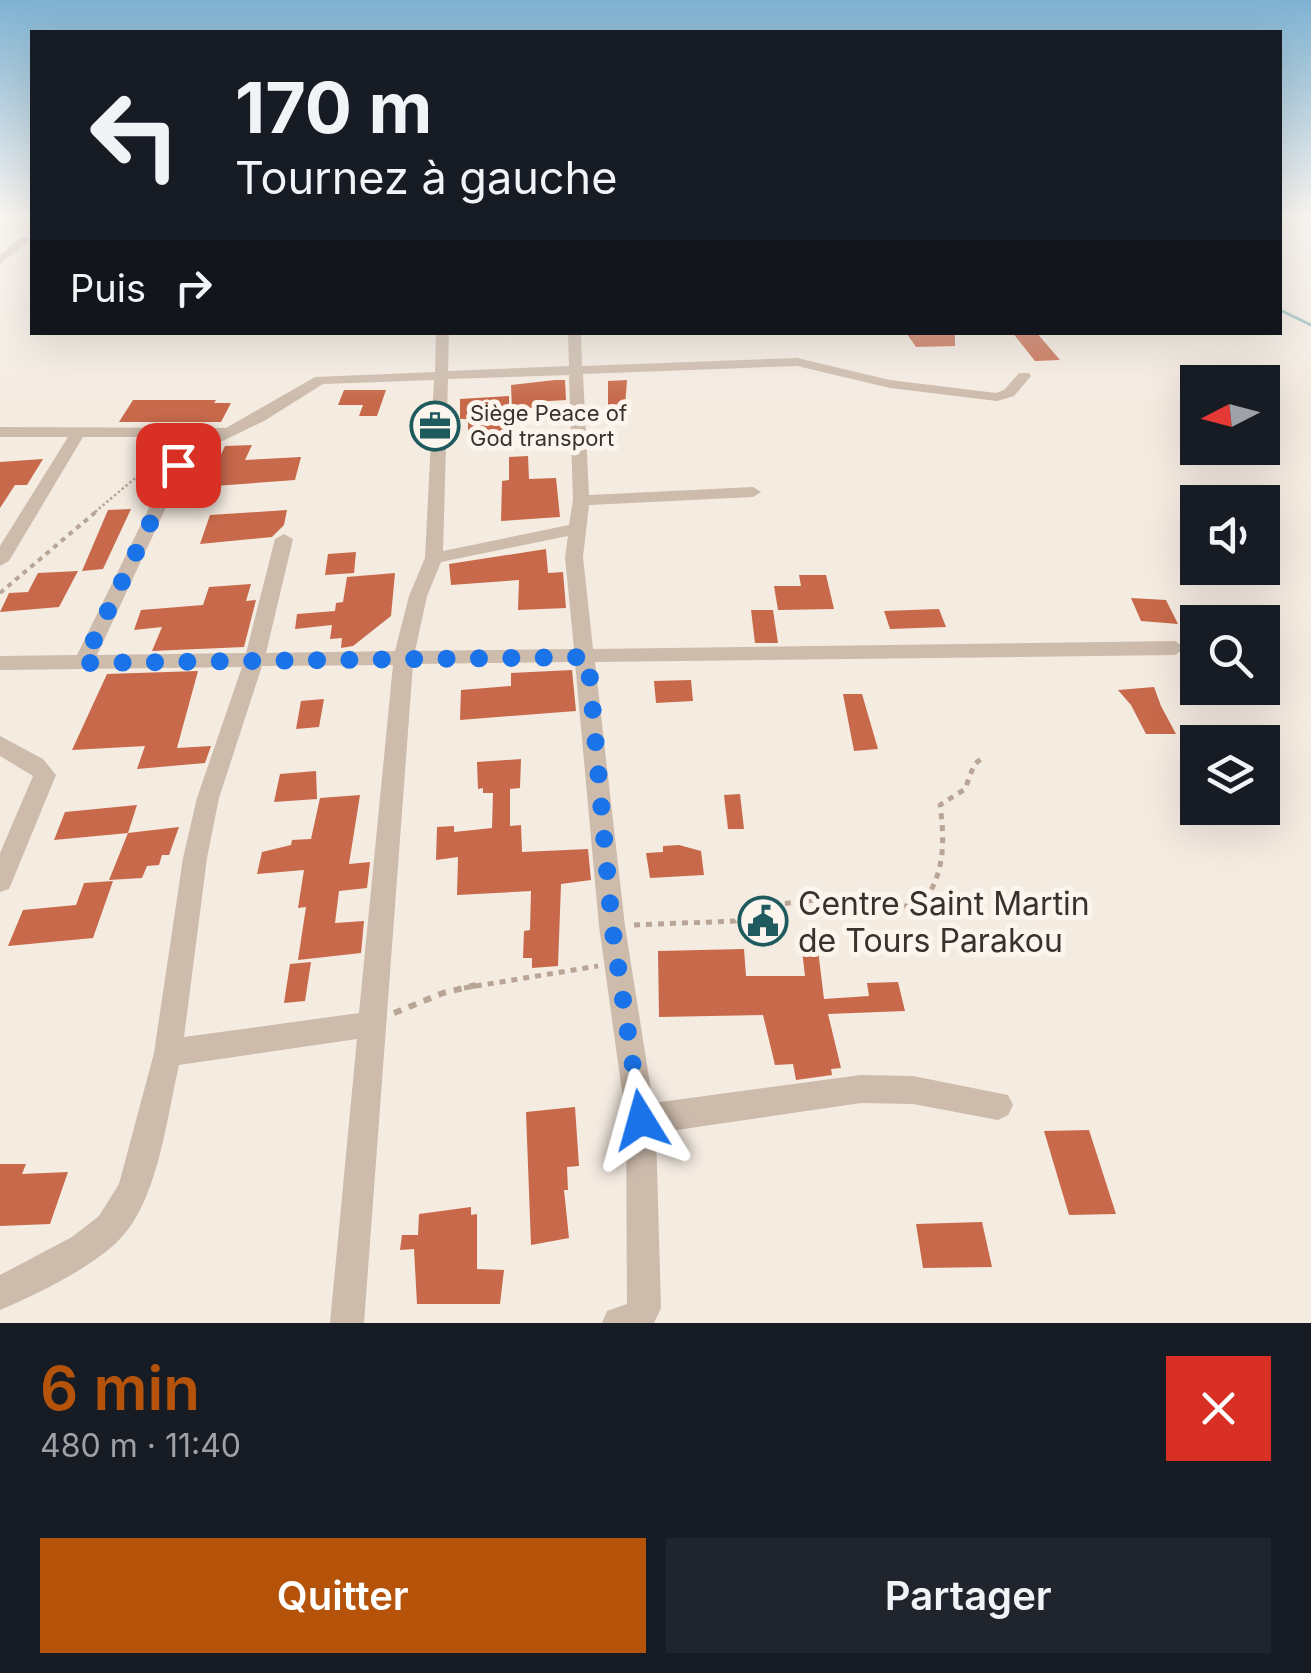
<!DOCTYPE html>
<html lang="fr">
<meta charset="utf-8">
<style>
:root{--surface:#171b24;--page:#20242c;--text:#f1f3f6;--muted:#9ea1a6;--accent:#b45309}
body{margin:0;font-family:Inter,sans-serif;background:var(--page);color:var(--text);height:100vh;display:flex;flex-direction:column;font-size:38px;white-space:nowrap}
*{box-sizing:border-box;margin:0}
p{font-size:32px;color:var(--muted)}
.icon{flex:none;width:55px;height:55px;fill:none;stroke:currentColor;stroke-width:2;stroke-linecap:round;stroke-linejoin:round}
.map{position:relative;height:1323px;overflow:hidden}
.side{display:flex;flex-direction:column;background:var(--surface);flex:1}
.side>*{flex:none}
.banner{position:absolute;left:30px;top:30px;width:1252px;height:305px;border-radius:0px;box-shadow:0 10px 40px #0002;background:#171b24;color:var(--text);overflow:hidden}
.needle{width:65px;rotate:264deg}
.tools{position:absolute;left:1180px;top:365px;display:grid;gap:20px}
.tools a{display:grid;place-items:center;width:100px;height:100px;border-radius:0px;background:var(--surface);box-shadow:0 10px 40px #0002;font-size:50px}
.pin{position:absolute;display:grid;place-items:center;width:85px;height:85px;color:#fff;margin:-42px;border-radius:20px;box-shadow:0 5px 15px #0006}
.me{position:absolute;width:110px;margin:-55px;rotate:352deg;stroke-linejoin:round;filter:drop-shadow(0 0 8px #0008)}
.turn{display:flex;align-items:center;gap:35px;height:210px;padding:0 40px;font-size:45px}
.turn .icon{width:130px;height:130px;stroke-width:2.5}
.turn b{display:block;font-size:70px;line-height:85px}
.then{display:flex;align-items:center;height:95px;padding:0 40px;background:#0003;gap:20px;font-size:38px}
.round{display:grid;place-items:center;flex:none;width:105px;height:105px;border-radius:0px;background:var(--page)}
.head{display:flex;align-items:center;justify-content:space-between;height:170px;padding:0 40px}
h1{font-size:60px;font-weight:600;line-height:75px;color:var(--accent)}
.button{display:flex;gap:20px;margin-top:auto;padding:20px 40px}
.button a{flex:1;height:115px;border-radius:0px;background:var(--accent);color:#fff;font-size:40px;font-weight:600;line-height:115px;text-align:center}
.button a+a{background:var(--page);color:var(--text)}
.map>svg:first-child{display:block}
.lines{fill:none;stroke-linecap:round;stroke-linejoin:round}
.stream{stroke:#7fb0b2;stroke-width:2.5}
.building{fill:#c8694b}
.path-far3{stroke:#b9a596;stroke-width:2.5;stroke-dasharray:2.5 2.5;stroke-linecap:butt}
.path-far2{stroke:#b9a596;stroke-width:4;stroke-dasharray:5 5;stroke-linecap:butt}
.path-far1{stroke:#b9a596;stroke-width:5;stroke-dasharray:6 6;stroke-linecap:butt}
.path{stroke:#b9a596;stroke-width:6;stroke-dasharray:8 8;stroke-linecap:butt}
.street{fill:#cdbbac;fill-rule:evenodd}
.route{stroke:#1a73e8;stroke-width:18;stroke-dasharray:0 32.4}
.labels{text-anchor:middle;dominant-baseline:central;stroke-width:10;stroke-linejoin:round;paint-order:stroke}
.far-poi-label{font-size:22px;fill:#3b302b;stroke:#fbf5ee;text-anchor:start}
.near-poi-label{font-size:32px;fill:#3b302b;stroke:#fbf5ee;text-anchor:start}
</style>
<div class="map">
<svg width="1311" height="1323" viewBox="0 0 1311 1323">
<rect width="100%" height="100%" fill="#f4ebe1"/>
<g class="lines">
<path class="stream" d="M1280,310L1311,325"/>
</g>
<g class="building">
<path d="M955,332V346L916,347L907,334Z"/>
<path d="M1012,332H1036L1060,360L1035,361Z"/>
<path d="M555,380H565L566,400L533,402V408L512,409L511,385Z"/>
<path d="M627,380L625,406H608V381Z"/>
<path d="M344,390H386L377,416H359L363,405H338Z"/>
<path d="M509,396V435L468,438V419H460V399Z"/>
<path d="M133,400H216L214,403H231L221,422H119Z"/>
<path d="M252,445L245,460L301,457L295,480L187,488L197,464L217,463L225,446Z"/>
<path d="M528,456L529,479L556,478L560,517L501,521L502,481L509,480V457Z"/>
<path d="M43,459L27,485H15L0,508V462Z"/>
<path d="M131,509L103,569L82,571L108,510Z"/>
<path d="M287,510L284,525L272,537L200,544L210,515Z"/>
<path d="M546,549L548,573L563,572L566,608L518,610L519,580L451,585L449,564Z"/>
<path d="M356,552L354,573L325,575L328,554Z"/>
<path d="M78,571L59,607L0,612L9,593L28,592L38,573Z"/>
<path d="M395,573L391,616L353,646L341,648L342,638L330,639L332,625L295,629L297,614L335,611L336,603L343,602L347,577Z"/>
<path d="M799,575H826L834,609L778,610L774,586H801Z"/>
<path d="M251,584L246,601L256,600L244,647L152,651L162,627L134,630L141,610L203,605L209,587Z"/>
<path d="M1131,598L1166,600L1178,624L1141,621Z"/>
<path d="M939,609L946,627L890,629L884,611Z"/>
<path d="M751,610H773L778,643H755Z"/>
<path d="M572,670L576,711L460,720L461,690L511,686V673Z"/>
<path d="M198,671L177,748L211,746L205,763L137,769L145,746L72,750L107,674Z"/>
<path d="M691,680L693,701L656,703L654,681Z"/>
<path d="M1154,687L1161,706L1176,734H1146L1131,705L1118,690Z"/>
<path d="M843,694H862L878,749L854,751Z"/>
<path d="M324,699L319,727L296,729L301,701Z"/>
<path d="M521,759L520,788L510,789V826L521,825L522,852L588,849L591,880L561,884L558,966L532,968V958H523L524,931L530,930L531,891L457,895L458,857L436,860L437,827L454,826V832L492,828L493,793H483V788L478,789L477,762Z"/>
<path d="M316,771L317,799L274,802L280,774Z"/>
<path d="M740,794L744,829H728L724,795Z"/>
<path d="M360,795L349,864L370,862L367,888L339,891L335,923L364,921L361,953L298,960L306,907L298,908L304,870L257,874L262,852L291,845L292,840L311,839L320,798Z"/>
<path d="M137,805L128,833L54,840L65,812Z"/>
<path d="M179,827L169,855H162L159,865L147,866L142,878L109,880L128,833Z"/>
<path d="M679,845L701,851L704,875L650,878L646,853L663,852V846Z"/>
<path d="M113,881L93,938L8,946L23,910L76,905L84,883Z"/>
<path d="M744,949L746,976H805L802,950H818L824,999L869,996L867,983L898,982L905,1011L828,1014L841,1068L831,1069L832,1075L796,1080L793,1064L775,1065L763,1015L659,1017L658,951Z"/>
<path d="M311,962L305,1001L284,1003L290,964Z"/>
<path d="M575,1107L579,1166L567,1167L568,1190H564L569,1238L531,1245L526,1112Z"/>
<path d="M1089,1130L1116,1214L1069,1215L1044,1131Z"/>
<path d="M0,1164H26L22,1174L68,1172L50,1224L0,1226Z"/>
<path d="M471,1207V1215L477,1214V1269L504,1270L500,1304H417L414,1249L400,1250L402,1235H418L419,1214Z"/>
<path d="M982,1222L992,1267L923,1268L916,1224Z"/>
</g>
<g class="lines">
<path class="path-far3" d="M95,512L172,447"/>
<path class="path-far2" d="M0,593L98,510"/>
<g class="path-far1">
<path d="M634,925L735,921L753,907L824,899L872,906H920C945,877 945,842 940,805L965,789L974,765L984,756"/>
<path d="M464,988L598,966"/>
</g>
<path class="path" d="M394,1013L443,993L476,985"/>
<g class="street">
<path d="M21,237L31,239L0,264V255Z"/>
<path d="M436,332H449L448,371L569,366L568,332H581L582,366L797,358L890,380L996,393L1004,390L1019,373H1029L1031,376L1014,396L997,401L890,388L797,366L583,374L589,495L753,487L761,492L753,497L589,505L583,557L593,649L1175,641L1185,648L1175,655L595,662L625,926L653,1103L861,1075L913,1076L1008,1095L1013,1105L1008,1115L998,1120L913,1104L861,1103L656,1133L661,1308L654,1323H602L607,1311L627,1304L626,1120L599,926L575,662L413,664L364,1323H330L357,1039L179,1065C167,1117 158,1200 120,1239C93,1267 36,1295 0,1310V1275L72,1237L99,1216L119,1184L154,1053L183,858L197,798L242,667L0,670V656L77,655L170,465L196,443L208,437H83L9,561L0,566V546L68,437H0V427L226,428L315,377L435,372ZM569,375L573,500L569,525L443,551L448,379ZM434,380L425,558L409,596L395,651L266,653L293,539L284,534L275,539L246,653L97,655L185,467L206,449L264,421L323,384ZM568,536L565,557L574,649L415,651L427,596L441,562ZM393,665L359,1013L184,1037L207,858L219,798L262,666Z"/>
<path d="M0,736L43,759L56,775L12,882L9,889L0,892V853L33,776L0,756Z"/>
</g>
</g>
<linearGradient id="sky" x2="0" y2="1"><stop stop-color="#7eb2d2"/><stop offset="0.54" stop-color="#faf6f2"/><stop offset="1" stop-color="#faf6f2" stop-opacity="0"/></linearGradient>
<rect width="1311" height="400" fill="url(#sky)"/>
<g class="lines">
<path class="route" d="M178,465L83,663L588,657L612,926L641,1120"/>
</g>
<defs>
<g id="office-ring" transform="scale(2.5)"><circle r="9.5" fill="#fbf5ee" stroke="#1f5a5e" stroke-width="1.5"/><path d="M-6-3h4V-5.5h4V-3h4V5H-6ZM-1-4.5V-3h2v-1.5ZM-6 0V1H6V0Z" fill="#1f5a5e"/></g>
<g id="civic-ring" transform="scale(2.5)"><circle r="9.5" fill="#fbf5ee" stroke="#1f5a5e" stroke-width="1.5"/><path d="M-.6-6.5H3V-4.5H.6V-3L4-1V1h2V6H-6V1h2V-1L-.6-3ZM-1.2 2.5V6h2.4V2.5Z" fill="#1f5a5e"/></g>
</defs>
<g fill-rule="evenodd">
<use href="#office-ring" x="435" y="426"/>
<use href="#civic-ring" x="763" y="921"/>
</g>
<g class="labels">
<g class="far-poi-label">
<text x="470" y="413">Siège Peace of<tspan x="470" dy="25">God transport</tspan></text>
</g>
<g class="near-poi-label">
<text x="798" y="903">Centre Saint Martin<tspan x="798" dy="37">de Tours Parakou</tspan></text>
</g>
</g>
</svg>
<div class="tools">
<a><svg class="needle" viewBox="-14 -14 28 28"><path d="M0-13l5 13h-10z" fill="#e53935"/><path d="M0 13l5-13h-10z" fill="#9ea1a6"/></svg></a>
<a><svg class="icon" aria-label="sound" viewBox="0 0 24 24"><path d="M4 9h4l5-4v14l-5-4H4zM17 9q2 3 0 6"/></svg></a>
<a><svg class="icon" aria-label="search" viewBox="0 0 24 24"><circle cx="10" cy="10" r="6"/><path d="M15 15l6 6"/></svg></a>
<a><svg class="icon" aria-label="layers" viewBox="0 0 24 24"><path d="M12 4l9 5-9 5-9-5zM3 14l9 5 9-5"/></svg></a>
</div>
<div class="pin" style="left:178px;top:465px;background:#d93025"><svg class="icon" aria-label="arrive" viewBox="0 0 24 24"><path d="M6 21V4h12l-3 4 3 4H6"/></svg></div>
<svg class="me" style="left:641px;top:1120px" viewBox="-20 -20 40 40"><path d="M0-17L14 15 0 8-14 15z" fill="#1a73e8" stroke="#fff" stroke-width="4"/></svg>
<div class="banner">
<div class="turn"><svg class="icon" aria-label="left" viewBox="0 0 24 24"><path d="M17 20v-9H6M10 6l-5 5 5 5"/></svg><div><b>170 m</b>Tournez à gauche</div></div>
<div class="then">Puis<svg class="icon" aria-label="right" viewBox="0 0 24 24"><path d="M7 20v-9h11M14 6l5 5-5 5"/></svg></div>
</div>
</div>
<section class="side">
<div class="head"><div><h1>6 min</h1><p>480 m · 11:40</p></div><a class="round" style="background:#d93025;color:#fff"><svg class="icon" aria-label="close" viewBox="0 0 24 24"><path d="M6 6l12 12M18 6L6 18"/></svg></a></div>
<div class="button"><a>Quitter</a><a>Partager</a></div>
</section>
